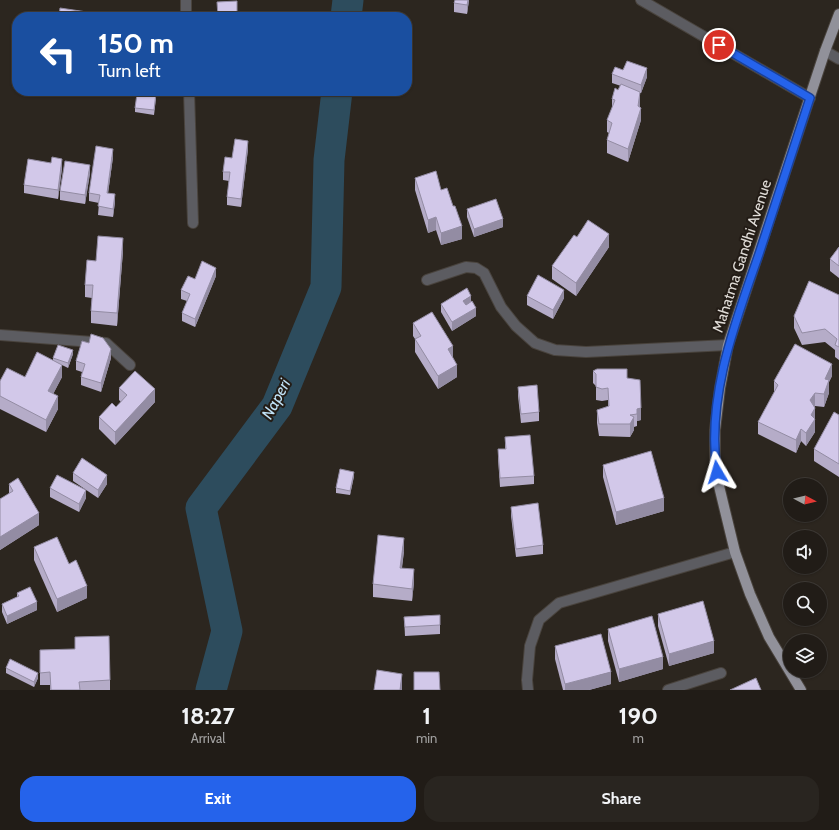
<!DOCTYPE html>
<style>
:root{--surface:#211c17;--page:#292520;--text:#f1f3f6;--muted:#a2a1a1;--line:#3e3a36;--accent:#2563eb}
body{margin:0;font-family:Cabin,sans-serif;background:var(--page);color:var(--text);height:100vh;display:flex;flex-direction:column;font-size:15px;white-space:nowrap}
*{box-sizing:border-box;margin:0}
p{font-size:13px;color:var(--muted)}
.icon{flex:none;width:22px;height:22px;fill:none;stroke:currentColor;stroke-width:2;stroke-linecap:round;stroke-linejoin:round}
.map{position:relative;height:690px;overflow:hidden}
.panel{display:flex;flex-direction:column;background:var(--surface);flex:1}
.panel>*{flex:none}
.banner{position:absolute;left:12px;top:12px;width:400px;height:84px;border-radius:16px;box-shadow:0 1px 3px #0004,0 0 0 1px var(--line);background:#1a4fa0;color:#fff;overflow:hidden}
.needle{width:26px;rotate:97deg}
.controls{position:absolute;left:783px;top:478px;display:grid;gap:8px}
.controls a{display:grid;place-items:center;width:44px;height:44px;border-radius:50%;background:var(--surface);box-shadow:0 1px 3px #0004,0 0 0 1px var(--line);font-size:20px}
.pin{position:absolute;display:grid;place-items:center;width:34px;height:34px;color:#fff;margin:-17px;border:2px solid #fff;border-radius:50%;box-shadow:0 1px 4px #0007}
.me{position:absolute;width:44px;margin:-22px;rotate:353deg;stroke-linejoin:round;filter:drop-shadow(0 0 3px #0008)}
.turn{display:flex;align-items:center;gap:14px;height:84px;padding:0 20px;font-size:18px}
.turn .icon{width:52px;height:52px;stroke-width:2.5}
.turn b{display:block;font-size:28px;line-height:34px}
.eta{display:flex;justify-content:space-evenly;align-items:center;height:68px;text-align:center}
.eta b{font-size:24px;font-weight:800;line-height:28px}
.cta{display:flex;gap:8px;margin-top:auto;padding:8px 20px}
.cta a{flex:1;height:46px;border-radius:16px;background:var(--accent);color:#fff;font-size:16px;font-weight:800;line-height:46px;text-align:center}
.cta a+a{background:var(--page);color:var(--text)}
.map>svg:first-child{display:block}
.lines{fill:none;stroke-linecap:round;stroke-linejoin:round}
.river{stroke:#2d4c5d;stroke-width:31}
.minor-casing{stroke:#49433d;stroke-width:12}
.primary-casing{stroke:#49433d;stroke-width:12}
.minor{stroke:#5c5c61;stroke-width:10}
.primary{stroke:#91919a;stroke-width:10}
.wall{fill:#b5acc8}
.shaded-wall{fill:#938ca3}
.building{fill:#d2c8e9;stroke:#938ca3}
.route-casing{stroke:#184099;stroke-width:10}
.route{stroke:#2563eb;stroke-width:7}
.labels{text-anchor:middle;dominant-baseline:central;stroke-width:4;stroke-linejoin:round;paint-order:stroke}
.street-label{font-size:15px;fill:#e1ddd8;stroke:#231c16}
.water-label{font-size:16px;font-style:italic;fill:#c0e2f7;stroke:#231c16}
</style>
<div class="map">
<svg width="839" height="690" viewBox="0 0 839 690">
<rect width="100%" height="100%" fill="#2c261f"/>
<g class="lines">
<g class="river">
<path d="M346,17L348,0"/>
<path d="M211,690L227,631L201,508L277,406L326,287L329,160L337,91"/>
</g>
<g class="minor-casing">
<g id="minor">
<path d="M186,0V17"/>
<path d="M641,0L810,98"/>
<path d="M825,51L839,59"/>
<path d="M189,91L193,223"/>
<path d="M427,280L466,267L476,268L484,273L501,307L516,326L535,343L555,350L586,352L728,345"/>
<path d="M0,335L106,343L130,365"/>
<path d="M528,690L527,680L530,646L539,620L559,603L735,552"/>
<path d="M668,690L721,673"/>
</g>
</g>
<g class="primary-casing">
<path id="primary" d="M801,690L769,637L750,594L735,552L719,486L715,458V430L720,388L728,345L825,51L839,14"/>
</g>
<use href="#minor" class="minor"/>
<use href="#primary" class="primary"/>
</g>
<g class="wall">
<path d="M469,0L467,14L454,12V3Z"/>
<path d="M623,70L647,77L641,93H640V107L641,120L628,162L607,153V140L609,133L607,132V120L612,109V99L618,90L621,86L612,83V74Z"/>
<path d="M150,96L156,98L154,115L135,112V108Z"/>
<path d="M248,149L241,207L227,205V197L229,181L223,180V172L232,158Z"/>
<path d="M113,157L108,193L115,202L113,217L98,215L99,203L89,201V193Z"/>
<path d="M62,168L58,199L24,193V185Z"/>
<path d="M90,173L85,204L60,200V191Z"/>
<path d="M415,178L441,190L462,239L441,245L436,230L428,233L415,190Z"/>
<path d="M467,209L503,227L474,237L467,217Z"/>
<path d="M577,237L609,247L576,296L552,279V266Z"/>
<path d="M839,247V278L830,271V259Z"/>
<path d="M123,251L117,326L91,323V311L92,298L85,297V285L96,261Z"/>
<path d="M216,276L195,327L182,321V313L187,301L181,299V290Z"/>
<path d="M839,295V360L835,357V350L825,342L802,345L794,328V316Z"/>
<path d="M527,296L564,298L553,319L527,305Z"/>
<path d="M471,302L476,316L452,331L441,312V304Z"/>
<path d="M413,323L457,377L438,389L415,352V339L413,336Z"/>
<path d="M73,354L68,368L62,365V377L53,394L58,409L46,432L0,409V381L25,377L53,360V358Z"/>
<path d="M111,358L101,392L81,385V377L82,372L76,370V361Z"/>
<path d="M593,371L627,378L641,420L637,421V426L634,427V430L630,437L599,436L597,423V410L608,407V400L602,401L596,400V386L593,383Z"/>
<path d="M832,376L829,382V393L824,407L815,406L814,407L815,408V432L806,446L801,441L796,453L758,434V422L774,393V381Z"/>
<path d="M518,387L539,412V421L521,423L518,396Z"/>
<path d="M119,388L155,402L115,445L99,429V417L116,407L121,402L119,400Z"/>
<path d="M839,415V477L814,461V449Z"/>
<path d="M505,437L534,476V484L500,487L498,458V449H505Z"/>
<path d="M603,465L664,511L616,525L603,477Z"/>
<path d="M73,473L107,484L98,498L73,481Z"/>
<path d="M354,476L350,495L336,493V488Z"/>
<path d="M9,484L39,525L0,550V499L9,494Z"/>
<path d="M50,488L86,498L79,512L50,497Z"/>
<path d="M511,507L543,545V554L516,557L511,516Z"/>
<path d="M34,547L69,564L87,598L57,612L34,560Z"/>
<path d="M404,551L402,568L414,582L412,601L373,597V584Z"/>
<path d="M17,593L37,610L7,624L2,612V604L17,597Z"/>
<path d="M658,614L714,653L669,666L658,626Z"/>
<path d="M440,615V634L405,636L404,617Z"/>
<path d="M608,629L663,669L619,682L608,641Z"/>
<path d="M555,646L611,684L589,690H563L555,659Z"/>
<path d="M40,650L110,680V690H50V685H40Z"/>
<path d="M6,668L38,678L34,687L6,673Z"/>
</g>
<g class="shaded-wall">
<path d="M468,0H469L467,14V5Z"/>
<path d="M647,68V77L641,93V85Z"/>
<path d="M640,92V105L638,118L641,108V120L628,162V149L638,106Z"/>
<path d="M248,141V149L241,207V199Z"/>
<path d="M113,149V157L107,201V193Z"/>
<path d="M62,159V168L58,199V190Z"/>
<path d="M90,165V173L85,204V195Z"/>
<path d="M115,194V202L113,217V209Z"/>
<path d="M436,217V230L428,233V220Z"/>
<path d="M503,219V227L474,237V229Z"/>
<path d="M462,226V239L441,245V233Z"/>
<path d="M609,234V247L576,296V283Z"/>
<path d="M123,238V251L117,326V313Z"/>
<path d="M216,268V276L195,327V319Z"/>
<path d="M564,290V298L553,319V310Z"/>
<path d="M471,296V305L463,309V301Z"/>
<path d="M476,308V316L452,331V322Z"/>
<path d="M453,346V359L448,349Z"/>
<path d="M111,349V358L101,392V383Z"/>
<path d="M73,350V354L68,368V363Z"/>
<path d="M832,364V376L829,382V393L824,407V394L825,379Z"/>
<path d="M62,365V377L48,404V391Z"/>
<path d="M457,365V377L438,389V376Z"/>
<path d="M155,389V402L115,445V432Z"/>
<path d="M815,393V406L810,413V400Z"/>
<path d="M58,396V409L46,432V420Z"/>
<path d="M641,408V420L637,421V409Z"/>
<path d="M815,408V432L806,446V433L811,415Z"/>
<path d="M634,417V430L630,437V424Z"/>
<path d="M801,429V441L796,453V440Z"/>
<path d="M354,472V476L350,495V491Z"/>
<path d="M107,475V484L98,498V490Z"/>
<path d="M86,490V498L79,512V504Z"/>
<path d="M664,498V511L616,525V512Z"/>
<path d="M39,513V525L0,550V537Z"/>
<path d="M404,538V551L400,580V568Z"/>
<path d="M414,569V582L412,601V589Z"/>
<path d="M87,586V598L57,612V599Z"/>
<path d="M37,602V610L7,624V616Z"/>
<path d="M714,641V653L669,666V654Z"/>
<path d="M663,657V669L619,682V669Z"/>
<path d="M611,672V684L589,690H565V684Z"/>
<path d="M38,673V678L34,687V682Z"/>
<path d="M402,674V690H400Z"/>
</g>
<g class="building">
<path d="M455,0H468L467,5L454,3Z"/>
<path d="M237,1V17H218L217,2Z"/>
<path d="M60,8L87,12L86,17H39L40,13L59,16Z"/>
<path d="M627,61L647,68L641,85L612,74L615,67L623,70Z"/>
<path d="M621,84L640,92L638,106L641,108L628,149L607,140L612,123L607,120L615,100L612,99L615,88L618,90Z"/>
<path d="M151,93H156L154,110L135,108L137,94L150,96Z"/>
<path d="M235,139L248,141L241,199L227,197L230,172H223L225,157L232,158Z"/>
<path d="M96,146L113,149L107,193L115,194L113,209L98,206L100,195L89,193Z"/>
<path d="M52,157L62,159L58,190L24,185L28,159L51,163Z"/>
<path d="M65,161L90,165L85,195L60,191Z"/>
<path d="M436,171L441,190L447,188L453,206H455L462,226L441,233L436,217L428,220L415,178Z"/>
<path d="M496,199L503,219L474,229L467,209Z"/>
<path d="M588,220L609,234L576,283L552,266L574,235L577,237Z"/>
<path d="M98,236L123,238L117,313L91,311L93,285H85L87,260L96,261Z"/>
<path d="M839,247V266L830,259Z"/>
<path d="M202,261L216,268L195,319L182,313L190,294L181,290L188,276L195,279Z"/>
<path d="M538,275L564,290L553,310L527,296Z"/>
<path d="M809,281L839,295V347L835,345L837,339L825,329L802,333L794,316Z"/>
<path d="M467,288L471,296L463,301L466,305L472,301L476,308L452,322L441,304Z"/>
<path d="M432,312L453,346L448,349L457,365L438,376L415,339L421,336L413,323Z"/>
<path d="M91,334L103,338L111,349L101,383L81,377L85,364L76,361L82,341L89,343Z"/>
<path d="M795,344L832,364L825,379L829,380L824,394L815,393L810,400L815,408L811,415L815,419L806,433L801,429L796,440L758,422L778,385L774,381Z"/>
<path d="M58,345L73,350L68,363L53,358Z"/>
<path d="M37,352L62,365L48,391L58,396L46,420L0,396V381L7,368L25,377Z"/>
<path d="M597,369H627V378L640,380L641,408L637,409V414L630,415L634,417L630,424H599L597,410L609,406L608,388L602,389L596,387V374L593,371Z"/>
<path d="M135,371L155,389L115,432L99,417L112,403L116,407L127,395L119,388Z"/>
<path d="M537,385L539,412L521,414L518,387Z"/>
<path d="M834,412L839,415V464L814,449Z"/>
<path d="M530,435L534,476L500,478L498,449H506L505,437Z"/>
<path d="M651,451L664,498L616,512L603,465Z"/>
<path d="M82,458L107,475L98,490L73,473Z"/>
<path d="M340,469L354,472L350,491L336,488Z"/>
<path d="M57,475L86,490L79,504L50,488Z"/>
<path d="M18,478L39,513L0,537V499L13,491L9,484Z"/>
<path d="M538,503L543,545L516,549L511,507Z"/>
<path d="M378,535L404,538L400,568L414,569L412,589L373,584Z"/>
<path d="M57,537L69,564L76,560L87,586L57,599L34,547Z"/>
<path d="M30,587L37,602L7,616L2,604L19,596L17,593Z"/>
<path d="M703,601L714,641L669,654L658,614Z"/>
<path d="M440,615V625L405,627L404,617Z"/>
<path d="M652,616L663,657L619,669L608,629Z"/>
<path d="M601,634L611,672L565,684L555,646Z"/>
<path d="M109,636L110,680L79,682L80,690H51L50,672L40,673V650L75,649V637Z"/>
<path d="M10,659L38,673L34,682L6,668Z"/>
<path d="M377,670L402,674L400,690H374Z"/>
<path d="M414,672H439L440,690H414Z"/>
<path d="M756,678L761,690H730Z"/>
</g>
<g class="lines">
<g class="route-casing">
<path id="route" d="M717,472C706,398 735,323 759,254C776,202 793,150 810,98L719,45"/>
</g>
<use href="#route" class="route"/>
</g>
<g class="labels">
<g class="street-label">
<text transform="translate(742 256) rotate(-72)">Mahatma Gandhi Avenue</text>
</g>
<g class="water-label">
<text transform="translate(276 399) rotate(-62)">Naperi</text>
</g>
</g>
</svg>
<div class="controls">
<a><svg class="needle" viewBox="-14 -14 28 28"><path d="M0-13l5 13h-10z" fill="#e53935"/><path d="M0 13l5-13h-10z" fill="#a2a1a1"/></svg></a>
<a><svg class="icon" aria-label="sound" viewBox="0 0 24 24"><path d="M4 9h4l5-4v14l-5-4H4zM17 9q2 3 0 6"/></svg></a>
<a><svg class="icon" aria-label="search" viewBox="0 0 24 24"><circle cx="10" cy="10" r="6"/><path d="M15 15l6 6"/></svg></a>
<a><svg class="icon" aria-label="layers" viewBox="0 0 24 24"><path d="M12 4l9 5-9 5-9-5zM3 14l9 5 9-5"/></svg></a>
</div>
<div class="pin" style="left:719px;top:45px;background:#d93025"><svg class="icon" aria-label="arrive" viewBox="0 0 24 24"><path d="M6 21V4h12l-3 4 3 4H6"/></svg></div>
<svg class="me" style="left:717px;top:472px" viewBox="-20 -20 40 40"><path d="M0-17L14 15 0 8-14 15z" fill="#2563eb" stroke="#fff" stroke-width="4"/></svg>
<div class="banner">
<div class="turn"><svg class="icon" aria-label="left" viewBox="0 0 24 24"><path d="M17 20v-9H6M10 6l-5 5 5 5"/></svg><div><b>150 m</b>Turn left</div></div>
</div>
</div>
<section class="panel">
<div class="eta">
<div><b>18:27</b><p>Arrival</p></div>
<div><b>1</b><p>min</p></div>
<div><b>190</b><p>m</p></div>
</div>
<div class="cta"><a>Exit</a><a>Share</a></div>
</section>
